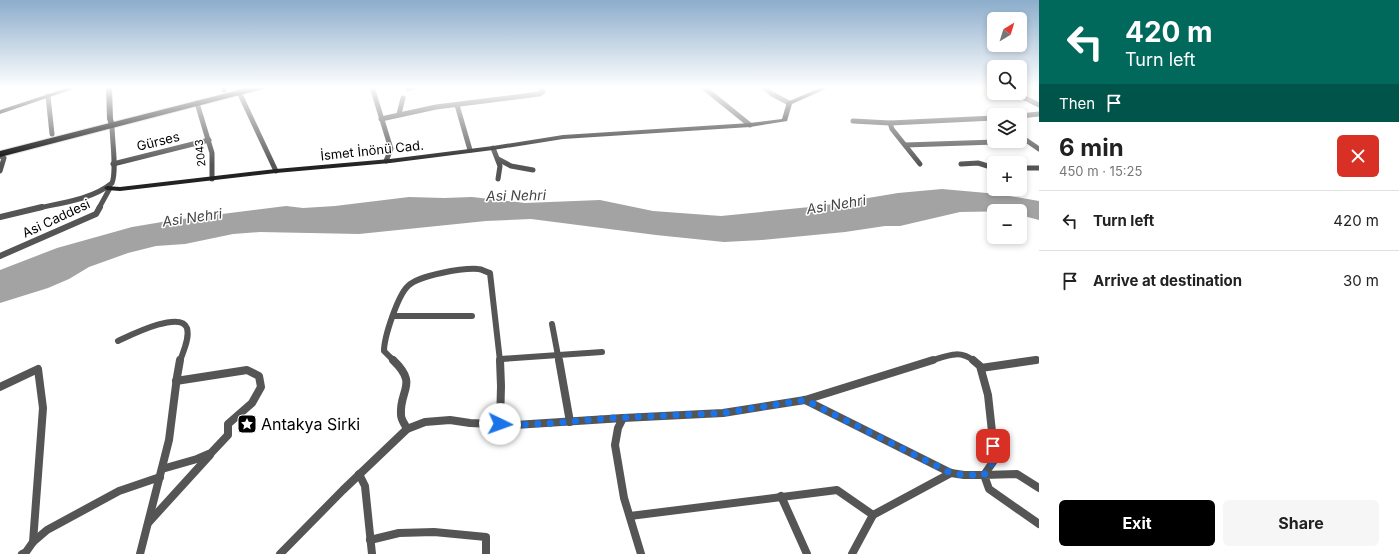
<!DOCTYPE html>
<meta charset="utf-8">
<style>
:root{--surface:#fff;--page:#f6f6f6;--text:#222;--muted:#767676;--line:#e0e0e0;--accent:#000}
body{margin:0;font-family:Inter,sans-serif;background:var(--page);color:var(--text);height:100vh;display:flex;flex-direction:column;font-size:15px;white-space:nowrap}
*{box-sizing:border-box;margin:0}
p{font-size:13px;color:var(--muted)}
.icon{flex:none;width:22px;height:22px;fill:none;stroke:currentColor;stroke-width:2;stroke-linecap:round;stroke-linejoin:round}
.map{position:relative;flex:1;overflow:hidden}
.details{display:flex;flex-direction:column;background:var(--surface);width:360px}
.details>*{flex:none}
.hud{background:#00695c;color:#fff;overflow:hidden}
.needle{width:26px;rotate:38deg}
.buttons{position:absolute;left:987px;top:12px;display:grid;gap:8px}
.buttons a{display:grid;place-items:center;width:40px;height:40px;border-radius:6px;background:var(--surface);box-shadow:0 2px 6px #0003;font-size:20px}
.pin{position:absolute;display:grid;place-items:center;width:34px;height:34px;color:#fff;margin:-17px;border-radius:8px;box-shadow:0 2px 6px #0006}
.me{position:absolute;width:44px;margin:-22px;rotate:93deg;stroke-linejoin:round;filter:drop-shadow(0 0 3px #0008)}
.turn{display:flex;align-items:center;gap:14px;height:84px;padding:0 20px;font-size:18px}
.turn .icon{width:52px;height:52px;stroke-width:2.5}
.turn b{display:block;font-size:28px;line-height:34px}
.then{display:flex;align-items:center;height:38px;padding:0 20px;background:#0003;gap:8px;font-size:15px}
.round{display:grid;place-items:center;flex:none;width:42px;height:42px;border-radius:6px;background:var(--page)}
.head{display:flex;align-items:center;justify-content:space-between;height:68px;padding:0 20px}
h1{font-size:24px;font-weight:700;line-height:30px}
.primary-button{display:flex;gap:8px;margin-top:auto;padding:8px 20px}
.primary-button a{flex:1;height:46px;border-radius:6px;background:var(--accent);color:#fff;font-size:16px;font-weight:700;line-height:46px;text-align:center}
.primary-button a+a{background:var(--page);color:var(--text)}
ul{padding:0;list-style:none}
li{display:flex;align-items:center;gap:12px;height:60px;padding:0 20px;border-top:1px solid var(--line)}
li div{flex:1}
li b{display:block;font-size:15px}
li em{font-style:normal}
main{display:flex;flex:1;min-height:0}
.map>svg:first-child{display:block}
.water{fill:#a3a3a3}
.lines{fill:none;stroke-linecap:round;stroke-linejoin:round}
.highway-casing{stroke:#dbdbdb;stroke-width:2}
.street-far2{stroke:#555;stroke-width:5}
.street-far1{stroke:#555;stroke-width:6}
.street{stroke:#555;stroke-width:8}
.secondary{fill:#222;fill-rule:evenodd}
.highway{fill:#000;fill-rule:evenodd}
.route{stroke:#1a73e8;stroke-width:7;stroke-dasharray:0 12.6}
.labels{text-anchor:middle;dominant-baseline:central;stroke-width:3;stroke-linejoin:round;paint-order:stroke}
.far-street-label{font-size:11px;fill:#000;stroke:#fff}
.street-label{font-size:13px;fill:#000;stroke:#fff}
.water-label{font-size:14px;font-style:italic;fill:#444;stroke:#fff}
.near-poi-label{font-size:16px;fill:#000;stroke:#fff;text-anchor:start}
</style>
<main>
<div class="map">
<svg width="1039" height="554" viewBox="0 0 1039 554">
<rect width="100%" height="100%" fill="#fff"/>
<path class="water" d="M942,189L998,194L1039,201V220L1020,215V211L960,212L900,226H885L845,232L762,240L724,242L656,235L531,219L486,221L359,234L260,232L233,234L185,244L156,246L128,253L89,267L69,279L48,288L0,303V270L57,248L132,227L174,220L286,206L303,208L335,206L409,197L444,198L472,197L525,203L600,200L653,211L721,216L820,206L898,193Z"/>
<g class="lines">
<g class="highway-casing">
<path id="highway" d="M251,87H264L263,89L0,157V151Z"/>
</g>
<g class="street-far2">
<path d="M224,87V90"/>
<path d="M372,87L391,149L386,161"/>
<path d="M703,87L750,125"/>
<path d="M764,87L772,94L789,103"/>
<path d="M408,89L414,87"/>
<path d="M239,92L276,171"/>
<path d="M1015,93L1039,105"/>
<path d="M48,96L52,134"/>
<path d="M197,103L212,153V179"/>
<path d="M457,105L470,150"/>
<path d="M399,114L403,98"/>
<path d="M1020,116L1039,114"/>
<path d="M381,119L436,107L539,94L543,92L540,87"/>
<path d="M853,121L890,123"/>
<path d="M1020,136L1039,149"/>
<path d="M905,145L1027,141"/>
<path d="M493,148L500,166L498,179"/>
<path d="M0,156L4,158L0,171"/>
<path d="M498,159L511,166L533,170"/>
<path d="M113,164L209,140"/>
<path d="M920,164L892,129L890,123L994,118"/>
<path d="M961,164L978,163L994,168"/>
<path d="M1020,168H1039"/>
<path d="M38,208C62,203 93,199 112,183C117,171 112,140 112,125"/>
<path d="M99,208L110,188"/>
</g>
<g class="street-far1">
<path d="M0,217L42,207"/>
<path d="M0,256L96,214L100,207"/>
<path d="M394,316H472"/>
<path d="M552,324L559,361"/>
<path d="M118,341C129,336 180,310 187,328C190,338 183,352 180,361"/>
<path d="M501,359L602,352"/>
<path d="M394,361L384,351C384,337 398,295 408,286C419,275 463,268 478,269C482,269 486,272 490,273L500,361"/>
<path d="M930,361C947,356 959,349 974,361"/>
<path d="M1029,361L1039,360"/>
</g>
<g class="street">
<path d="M393,360C419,385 399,389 401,415C401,420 405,424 407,429"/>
<path d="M559,360L570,422"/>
<path d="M981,368L1036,360"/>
<path d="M0,387L38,369L43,408L33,542"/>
<path d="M805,400L951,473L964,475H984L995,459L988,395L980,366L973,360"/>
<path d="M805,400L933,360"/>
<path d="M623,418L723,413L805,400"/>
<path d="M500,424L501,386L500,360"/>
<path d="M162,469L197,459L211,453L228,435V424L252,403L261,387L259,376L247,370L176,381"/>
<path d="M359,474L365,486L372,554"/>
<path d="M1039,488L1017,474L984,475L989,489L1039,524"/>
<path d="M781,496L807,554"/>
<path d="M630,516L837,490L873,515"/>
<path d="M149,522L210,455"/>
<path d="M370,540L399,533L434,532L486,537V554"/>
<path d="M22,554L26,552L33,542L47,530L119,491L160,477"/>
<path d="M140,554L169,440L177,377L180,360"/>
<path d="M280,554L343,490L407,429L425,422L450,420L470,423L515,425L623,418L618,428L615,445L624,498L641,554"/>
<path d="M852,554L873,515L951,473"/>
</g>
<g class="secondary">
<path d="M70,87H79L0,114V110Z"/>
<path d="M106,87H112L113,119L115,125L112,127L109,125L107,119Z"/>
<path d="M822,87H830L792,104L787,121L750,127L563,139L493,150L390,163L276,173L120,191L107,190L104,188L107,186L120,187L276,169L390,159L493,146L563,135L750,123L782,119L787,102Z"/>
</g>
<use href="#highway" class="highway"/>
</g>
<linearGradient id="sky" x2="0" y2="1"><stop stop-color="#8cadcc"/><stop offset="0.53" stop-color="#fff"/><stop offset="1" stop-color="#fff" stop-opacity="0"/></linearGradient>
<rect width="1039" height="165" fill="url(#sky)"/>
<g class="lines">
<path class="route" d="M500,424L515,425L553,423L612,418L723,413L805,400L951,473L964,475H984L995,458L993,446"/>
</g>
<defs>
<g id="sight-square" transform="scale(1)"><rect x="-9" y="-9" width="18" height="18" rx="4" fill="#000" stroke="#fff"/><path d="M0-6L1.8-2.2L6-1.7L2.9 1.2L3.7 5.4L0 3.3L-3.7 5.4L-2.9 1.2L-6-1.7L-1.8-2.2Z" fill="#fff"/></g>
</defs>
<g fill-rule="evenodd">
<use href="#sight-square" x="247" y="424"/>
</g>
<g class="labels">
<g class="far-street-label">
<text transform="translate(200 153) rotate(-96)">2043</text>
</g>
<g class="street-label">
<text transform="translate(158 141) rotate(-14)">Gürses</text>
<text transform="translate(372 150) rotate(-6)">İsmet İnönü Cad.</text>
<text transform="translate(56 218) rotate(-25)">Asi Caddesi</text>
</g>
<g class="water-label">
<text transform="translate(516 195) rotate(-1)">Asi Nehri</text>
<text transform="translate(836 204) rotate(-9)">Asi Nehri</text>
<text transform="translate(192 217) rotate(-8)">Asi Nehri</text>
</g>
<g class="near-poi-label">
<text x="261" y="424">Antakya Sirki</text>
</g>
</g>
</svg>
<div class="buttons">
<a><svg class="needle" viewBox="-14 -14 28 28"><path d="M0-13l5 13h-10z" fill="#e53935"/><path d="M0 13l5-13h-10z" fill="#767676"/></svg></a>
<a><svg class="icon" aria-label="search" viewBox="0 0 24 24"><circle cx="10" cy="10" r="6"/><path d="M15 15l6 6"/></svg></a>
<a><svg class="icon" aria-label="layers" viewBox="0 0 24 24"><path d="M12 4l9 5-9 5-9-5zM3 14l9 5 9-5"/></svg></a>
<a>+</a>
<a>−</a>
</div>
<div class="pin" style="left:993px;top:446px;background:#d93025"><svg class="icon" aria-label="arrive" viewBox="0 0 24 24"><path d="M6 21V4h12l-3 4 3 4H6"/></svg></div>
<svg class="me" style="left:500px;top:424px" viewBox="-20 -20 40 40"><circle r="19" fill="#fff"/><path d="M0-13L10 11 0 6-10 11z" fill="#1a73e8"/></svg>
</div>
<section class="details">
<div class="hud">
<div class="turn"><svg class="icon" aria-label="left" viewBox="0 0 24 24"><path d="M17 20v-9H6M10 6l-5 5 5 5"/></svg><div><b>420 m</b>Turn left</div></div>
<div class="then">Then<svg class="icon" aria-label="arrive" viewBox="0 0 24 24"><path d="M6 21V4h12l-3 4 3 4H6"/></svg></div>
</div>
<div class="head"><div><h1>6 min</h1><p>450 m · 15:25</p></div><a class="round" style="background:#d93025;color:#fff"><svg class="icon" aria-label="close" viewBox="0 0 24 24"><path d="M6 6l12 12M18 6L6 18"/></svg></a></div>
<ul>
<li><svg class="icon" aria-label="left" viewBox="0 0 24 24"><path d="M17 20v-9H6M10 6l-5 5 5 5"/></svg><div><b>Turn left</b></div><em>420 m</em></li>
<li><svg class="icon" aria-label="arrive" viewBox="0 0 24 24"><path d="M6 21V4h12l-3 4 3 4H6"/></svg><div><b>Arrive at destination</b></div><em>30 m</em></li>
</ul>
<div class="primary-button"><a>Exit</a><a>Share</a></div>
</section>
</main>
